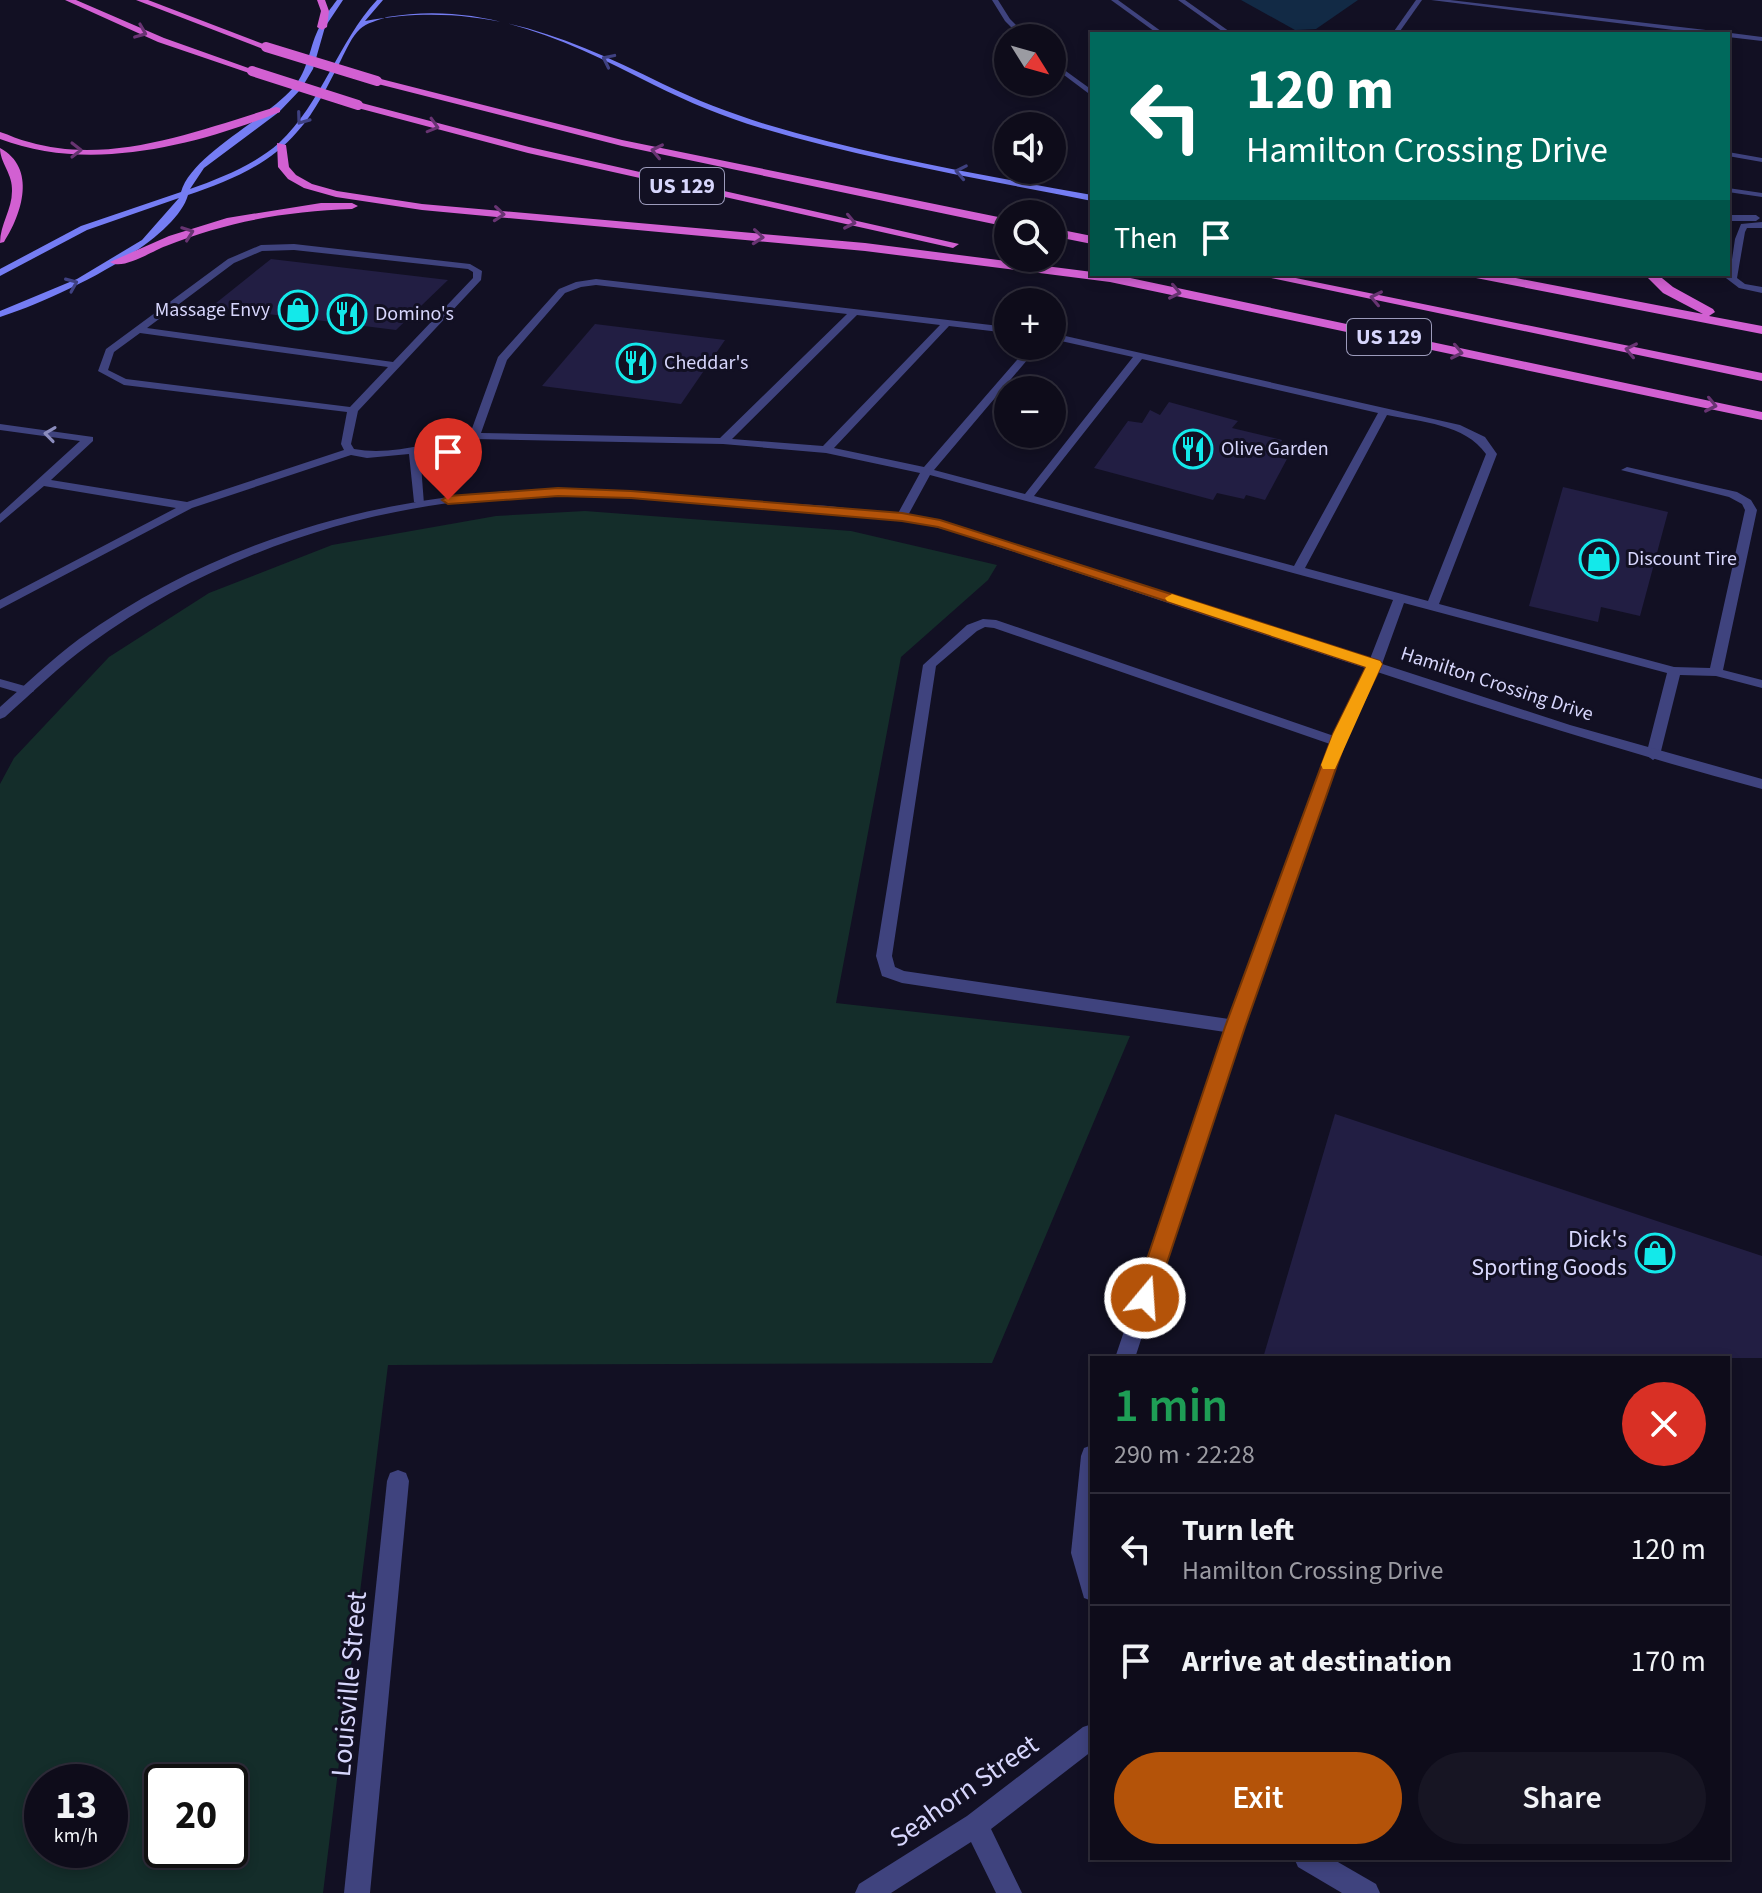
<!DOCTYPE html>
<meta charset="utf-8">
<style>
:root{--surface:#0e0c1a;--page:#171523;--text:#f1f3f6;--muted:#9b9ba2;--line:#2e2c39;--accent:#b45309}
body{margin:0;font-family:"Source Sans 3",sans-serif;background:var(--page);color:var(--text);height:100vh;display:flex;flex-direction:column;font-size:30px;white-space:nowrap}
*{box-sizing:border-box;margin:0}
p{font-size:26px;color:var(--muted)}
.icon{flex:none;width:44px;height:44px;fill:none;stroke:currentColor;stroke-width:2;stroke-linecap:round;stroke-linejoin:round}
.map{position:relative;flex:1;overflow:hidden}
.panel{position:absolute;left:1090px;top:1356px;width:640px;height:504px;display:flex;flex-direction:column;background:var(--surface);border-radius:0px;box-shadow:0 4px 12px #0003,0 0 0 2px var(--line)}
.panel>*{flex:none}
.hud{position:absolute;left:1090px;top:32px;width:640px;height:244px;border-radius:0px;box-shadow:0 4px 12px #0003,0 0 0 2px var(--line);background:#00695c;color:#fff;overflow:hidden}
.needle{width:52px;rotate:127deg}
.controls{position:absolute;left:994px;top:24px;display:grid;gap:16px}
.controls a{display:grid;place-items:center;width:72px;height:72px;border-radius:50%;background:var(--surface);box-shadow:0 4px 12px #0003,0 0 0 2px var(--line);font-size:40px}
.speed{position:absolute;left:24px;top:1764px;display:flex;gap:16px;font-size:40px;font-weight:700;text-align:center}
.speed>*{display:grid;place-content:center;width:104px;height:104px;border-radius:50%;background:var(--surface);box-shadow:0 4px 12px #0003,0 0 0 2px var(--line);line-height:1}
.speed small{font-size:20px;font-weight:400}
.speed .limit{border:4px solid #111;border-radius:12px;background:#fff;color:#111}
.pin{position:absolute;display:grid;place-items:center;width:68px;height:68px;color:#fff;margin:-82px -34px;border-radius:50% 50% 50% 0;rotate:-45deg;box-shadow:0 0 8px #0007}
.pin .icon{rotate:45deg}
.me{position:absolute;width:88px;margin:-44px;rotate:18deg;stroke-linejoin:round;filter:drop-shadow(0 0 6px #0008)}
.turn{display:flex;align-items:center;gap:28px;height:168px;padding:0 24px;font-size:36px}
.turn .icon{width:104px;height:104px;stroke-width:2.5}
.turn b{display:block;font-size:56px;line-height:68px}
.then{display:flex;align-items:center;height:76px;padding:0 24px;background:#0003;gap:16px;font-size:30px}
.round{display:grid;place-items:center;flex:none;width:84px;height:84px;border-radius:42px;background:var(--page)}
.head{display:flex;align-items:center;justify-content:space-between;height:136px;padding:0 24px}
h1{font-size:48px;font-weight:600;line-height:60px;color:#1e9e55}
.action{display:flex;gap:16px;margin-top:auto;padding:16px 24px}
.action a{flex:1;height:92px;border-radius:48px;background:var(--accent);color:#fff;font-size:32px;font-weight:600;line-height:92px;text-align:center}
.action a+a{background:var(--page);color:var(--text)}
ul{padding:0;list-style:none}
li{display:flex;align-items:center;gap:24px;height:112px;padding:0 24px;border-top:2px solid var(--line)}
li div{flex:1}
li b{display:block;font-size:30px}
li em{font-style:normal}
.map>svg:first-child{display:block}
.green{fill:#142d2a;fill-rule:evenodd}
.water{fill:#122a45}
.building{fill:#221e43}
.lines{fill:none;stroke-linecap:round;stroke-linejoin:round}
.service{fill:#3f437e;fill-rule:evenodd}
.minor{fill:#3f437e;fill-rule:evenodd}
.secondary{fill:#757df4;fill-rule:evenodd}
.trunk{fill:#d260d2;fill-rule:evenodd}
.trunk-bridge{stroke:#d260d2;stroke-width:10}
.oneway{stroke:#683472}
.oneway2{stroke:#3f4181}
.oneway3{stroke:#8b8cbd}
.route{fill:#b45309;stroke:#753606;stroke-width:2}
.slow{fill:#f59e0b}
.labels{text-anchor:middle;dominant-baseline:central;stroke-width:6;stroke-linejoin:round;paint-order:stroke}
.far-poi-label{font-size:20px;fill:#d7d6fc;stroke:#121023;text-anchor:start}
.far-street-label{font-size:20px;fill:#d7d6fc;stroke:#121023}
.shield{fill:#121023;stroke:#9c9bbb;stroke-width:2}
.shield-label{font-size:22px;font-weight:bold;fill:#d7d6fc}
.poi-label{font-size:24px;fill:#d7d6fc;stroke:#121023;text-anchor:end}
.near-street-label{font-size:28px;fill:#d7d6fc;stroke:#121023}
</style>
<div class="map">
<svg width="1762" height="1893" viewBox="0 0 1762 1893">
<rect width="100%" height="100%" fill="#121023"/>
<path class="green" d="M585,511L851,531L997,565L988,580L901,657L836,1003L1130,1036L992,1363L388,1365L323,1893H0V784L14,758L109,657L209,593L332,545L496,516ZM110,1782V1850H42V1782ZM230,1782V1850H162V1782Z"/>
<path class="water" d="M1241,0H1358L1316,29L1295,30Z"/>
<g class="building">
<path d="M271,259L448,280L396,330L211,307Z"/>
<path d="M595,324L725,340L681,404L542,386Z"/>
<path d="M1169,402L1238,421L1232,428L1282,440L1274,457L1287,459L1265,500L1246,495L1244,499L1217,493L1213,500L1094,468L1128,421L1142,423L1150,410L1160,415Z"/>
<path d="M1563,487L1668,512L1640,616L1601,607L1598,622L1529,606Z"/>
<path d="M1335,1114L1762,1256V1358H1263Z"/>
</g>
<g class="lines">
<g class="service">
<path d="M992,0H998L1010,19L1029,38H1022L1005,21Z"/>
<path d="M1111,0H1118L1165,34H1158Z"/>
<path d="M1416,0H1422L1398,34H1392Z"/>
<path d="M1431,0H1450L1723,32L1762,37V41L1728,37V34H1706Z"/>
<path d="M1052,61L1092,90V96L1052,66Z"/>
<path d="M1728,152L1762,158V162L1728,156Z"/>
<path d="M1728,215H1756L1760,218L1756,221H1728Z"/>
<path d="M1762,222V228H1747L1745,232L1737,278L1745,284L1762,287V293L1739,288L1722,275L1730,273L1735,239L1741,224Z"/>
<path d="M294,244L470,264L482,271L481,280L358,411L351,444L354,449C392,456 434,442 470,434L498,357L559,289L576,282L596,279L1008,327V333L949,326L834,448L924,467L1029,346H1039L934,470L1025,494L1133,357L1052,339V333L1460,425L1485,437L1497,454L1439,604L1674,667L1710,668L1745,510L1742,504L1729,497L1621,470L1627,467L1737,492L1751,500L1757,510L1723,670L1762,680V688L1716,676L1680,675L1660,755L1653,760L1646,755L1667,673L1404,603L1382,664L1345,742L1243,1027L1135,1358H1115L1225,1032L902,983L882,976L876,956L923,665L967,625L983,619L996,620L1334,736L1368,664L1393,600L930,475L906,519H898L896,517L920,473L826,453L723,444L475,439L420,452L424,504L414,502L409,454L367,458L351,455L192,508L0,609V600L176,508L44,486L0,523V514L80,441L0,430V424L93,437V441L51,480L187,502L344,450L341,444L347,412L124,385L98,371L106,349L228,259L261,245ZM294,250L468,269L473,272V278L393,362L147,328L234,263L262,251ZM596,285L847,314L720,438L481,433L507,360L565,293L581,287ZM857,315L940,325L823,446L732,439ZM140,333L388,367L350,407L126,379L108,370L114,352ZM1142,359L1378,413L1294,566L1034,496ZM1387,415C1421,422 1465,424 1486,454L1428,601L1305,568ZM985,627L994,628L1330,744L1229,1019L904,971L895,967L892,956L936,666L977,631Z"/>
<path d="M0,679L32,688L34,691L27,695L0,687Z"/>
<path d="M1092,1445V1601L1084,1598L1071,1553L1081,1456L1084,1448Z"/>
<path d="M1294,1858H1331L1376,1884L1380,1893H1342L1298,1867Z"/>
</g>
<g class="minor">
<path d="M1178,0H1185L1233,34H1226Z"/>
<path d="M1728,188L1762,193V197L1728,192Z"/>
<path d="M580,489L829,506L940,520L1570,725L1762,779V789C1567,737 1375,671 1183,608C1127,589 1071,571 1015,552C988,544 962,533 935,527C865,511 792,510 721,505C647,500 572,492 498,498C354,508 207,559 90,644C59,666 33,692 5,717L0,719V707C26,684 51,660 79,639C222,536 404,487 580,489Z"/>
<path d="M398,1470L406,1473L409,1481L370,1893H344L387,1481L390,1473Z"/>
<path d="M1092,1724V1751L991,1829L1022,1893H996L971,1842L891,1893H855L859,1884L967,1816L1083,1727Z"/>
</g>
<path class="secondary" d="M337,0H343L325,27L313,69L301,89L279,112L204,168L190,189C221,178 254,165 279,143C322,103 338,42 377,0H383L365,21C479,0 564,35 663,84C696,100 730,113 765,124C872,156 982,175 1092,195V201C981,179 869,160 761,128C724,117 688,102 654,85C570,42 485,0 387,17C379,20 366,23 360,29C352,36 346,50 341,60C328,85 316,111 297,132C269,165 229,181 188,195C174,245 48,302 0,317V311L77,279L142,240L179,198L87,230L0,276V269L81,226L181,192C192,154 265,120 293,88C309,70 309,46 320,26C324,17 331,8 337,0Z"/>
<g class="trunk">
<path d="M65,0H76L164,38L257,71L249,73L158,42Z"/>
<path d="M136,0H148L271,47L263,49Z"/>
<path d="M317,0H325L329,11L327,27L322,30L317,27L321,11Z"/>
<path d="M377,78L622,140L1008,219V227L622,146L374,83Z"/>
<path d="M358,102L529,147L959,244L953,248L528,153L354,107V103Z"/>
<path d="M276,107L280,108V112C194,146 89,173 0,139V132C10,135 19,140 29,142C111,166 199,130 276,107Z"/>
<path d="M277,143L286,145L289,167L296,175L312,184L337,191L422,204L865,243L1116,275L1762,412V420L1110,282L865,251L422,210L336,197L304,188L288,179L278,167Z"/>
<path d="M0,148C37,168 22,214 4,242L0,243C0,224 12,210 12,191C13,174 0,163 0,148Z"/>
<path d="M321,203H352L358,206L352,209C287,211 226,222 166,246C152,251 122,271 110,262L169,236L227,218Z"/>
<path d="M1052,228L1092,236V244L1052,236Z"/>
<path d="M1252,274H1276L1762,373V381Z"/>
<path d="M1470,274H1495L1703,314L1663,293L1644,274H1657L1673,287L1713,309L1715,312L1709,316L1762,326V334L1476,278Z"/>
</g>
<g class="trunk-bridge">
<path d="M266,47L377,81"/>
<path d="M252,71L358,105"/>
</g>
</g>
<defs><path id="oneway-chevron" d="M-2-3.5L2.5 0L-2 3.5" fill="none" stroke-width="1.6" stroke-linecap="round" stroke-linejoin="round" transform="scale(2)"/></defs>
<g class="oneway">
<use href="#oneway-chevron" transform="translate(141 32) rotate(22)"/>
<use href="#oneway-chevron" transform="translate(433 126) rotate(16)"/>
<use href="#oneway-chevron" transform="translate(76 150)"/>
<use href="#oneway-chevron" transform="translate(657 151) rotate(-168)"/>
<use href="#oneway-chevron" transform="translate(499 214) rotate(5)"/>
<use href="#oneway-chevron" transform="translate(850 222) rotate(12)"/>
<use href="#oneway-chevron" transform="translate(188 233) rotate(-20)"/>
<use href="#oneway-chevron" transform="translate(758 237) rotate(5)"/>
<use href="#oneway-chevron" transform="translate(1175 292) rotate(12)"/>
<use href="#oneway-chevron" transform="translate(1376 298) rotate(-168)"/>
<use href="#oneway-chevron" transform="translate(1631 350) rotate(-168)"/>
<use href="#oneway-chevron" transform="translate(1457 352) rotate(12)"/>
<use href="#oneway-chevron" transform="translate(1711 405) rotate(12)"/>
</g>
<g class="oneway2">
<use href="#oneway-chevron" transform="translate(608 60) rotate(-154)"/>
<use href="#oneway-chevron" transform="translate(302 119) rotate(126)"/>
<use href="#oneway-chevron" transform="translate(961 172) rotate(-169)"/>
<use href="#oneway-chevron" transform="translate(72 284) rotate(-23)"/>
</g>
<use class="oneway3" href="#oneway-chevron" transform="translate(50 434) rotate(-172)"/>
<path class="route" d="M558,488L631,491L902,513L940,520L1380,661L1382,664L1348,734L1245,1027L1153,1305L1145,1308L1137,1305L1134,1298L1225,1027L1333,734L1366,667L1002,547L938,527L902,521L631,498L558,496L448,504L442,500L448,496Z"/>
<path class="slow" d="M1172,594L1380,661L1382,664L1335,769H1323L1321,765L1333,734L1366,667L1167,601L1165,598Z"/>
<defs>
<g id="shop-ring" transform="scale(2)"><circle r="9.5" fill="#121023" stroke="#13e9ea" stroke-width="1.5"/><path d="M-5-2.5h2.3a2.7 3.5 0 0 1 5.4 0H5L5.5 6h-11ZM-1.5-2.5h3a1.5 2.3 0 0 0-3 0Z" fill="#13e9ea"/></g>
<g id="restaurant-ring" transform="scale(2)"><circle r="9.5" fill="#121023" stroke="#13e9ea" stroke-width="1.5"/><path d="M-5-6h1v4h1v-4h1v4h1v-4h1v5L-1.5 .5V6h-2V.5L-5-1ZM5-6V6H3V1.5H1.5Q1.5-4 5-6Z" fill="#13e9ea"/></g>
</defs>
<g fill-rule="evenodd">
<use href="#shop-ring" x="298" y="310"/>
<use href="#restaurant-ring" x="347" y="314"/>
<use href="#restaurant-ring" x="636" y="363"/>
<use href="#restaurant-ring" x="1193" y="449"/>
<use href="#shop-ring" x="1599" y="559"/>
<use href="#shop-ring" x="1655" y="1253"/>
</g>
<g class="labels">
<g class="far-poi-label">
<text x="270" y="310" text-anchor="end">Massage Envy</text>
<text x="375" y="314">Domino's</text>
<text x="664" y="363">Cheddar's</text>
<text x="1221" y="449">Olive Garden</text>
<text x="1627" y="559">Discount Tire</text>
</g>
<g class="far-street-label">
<text transform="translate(1497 684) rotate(18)">Hamilton Crossing Drive</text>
</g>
<g class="shield">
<rect x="640" y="168" width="84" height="36" rx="6"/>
<rect x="1347" y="319" width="84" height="36" rx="6"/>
</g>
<g class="shield-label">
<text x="682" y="186">US 129</text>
<text x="1389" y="337">US 129</text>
</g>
<g class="poi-label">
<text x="1627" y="1239">Dick's<tspan x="1627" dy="28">Sporting Goods</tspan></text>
</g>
<g class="near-street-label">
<text transform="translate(349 1684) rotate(-85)">Louisville Street</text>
<text transform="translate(964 1791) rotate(-35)">Seahorn Street</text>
</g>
</g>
</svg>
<div class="controls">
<a><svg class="needle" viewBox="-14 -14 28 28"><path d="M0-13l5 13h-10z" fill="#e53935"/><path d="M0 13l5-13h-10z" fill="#9b9ba2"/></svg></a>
<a><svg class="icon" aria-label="sound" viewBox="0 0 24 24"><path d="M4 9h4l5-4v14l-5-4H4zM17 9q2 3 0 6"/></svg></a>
<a><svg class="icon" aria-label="search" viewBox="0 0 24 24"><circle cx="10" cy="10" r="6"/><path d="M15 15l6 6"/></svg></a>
<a>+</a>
<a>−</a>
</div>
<div class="speed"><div>13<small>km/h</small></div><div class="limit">20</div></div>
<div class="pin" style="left:448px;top:500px;background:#d93025"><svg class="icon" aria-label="arrive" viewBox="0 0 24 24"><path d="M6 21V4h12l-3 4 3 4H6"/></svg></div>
<svg class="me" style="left:1145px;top:1298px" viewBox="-20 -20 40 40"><circle r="17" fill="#b45309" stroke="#fff" stroke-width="3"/><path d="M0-11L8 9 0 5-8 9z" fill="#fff"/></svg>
<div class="hud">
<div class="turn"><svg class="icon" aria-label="left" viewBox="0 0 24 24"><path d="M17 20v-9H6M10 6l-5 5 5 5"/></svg><div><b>120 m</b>Hamilton Crossing Drive</div></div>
<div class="then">Then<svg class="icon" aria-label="arrive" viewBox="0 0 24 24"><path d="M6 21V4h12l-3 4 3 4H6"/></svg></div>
</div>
<section class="panel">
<div class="head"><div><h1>1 min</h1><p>290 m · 22:28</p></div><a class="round" style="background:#d93025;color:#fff"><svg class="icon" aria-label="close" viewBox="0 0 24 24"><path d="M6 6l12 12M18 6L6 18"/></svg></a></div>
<ul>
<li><svg class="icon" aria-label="left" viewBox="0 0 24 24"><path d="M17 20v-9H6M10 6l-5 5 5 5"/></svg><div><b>Turn left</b><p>Hamilton Crossing Drive</p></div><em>120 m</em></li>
<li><svg class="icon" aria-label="arrive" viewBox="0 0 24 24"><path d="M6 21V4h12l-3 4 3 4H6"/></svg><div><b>Arrive at destination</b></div><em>170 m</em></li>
</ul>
<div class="action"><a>Exit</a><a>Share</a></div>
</section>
</div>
